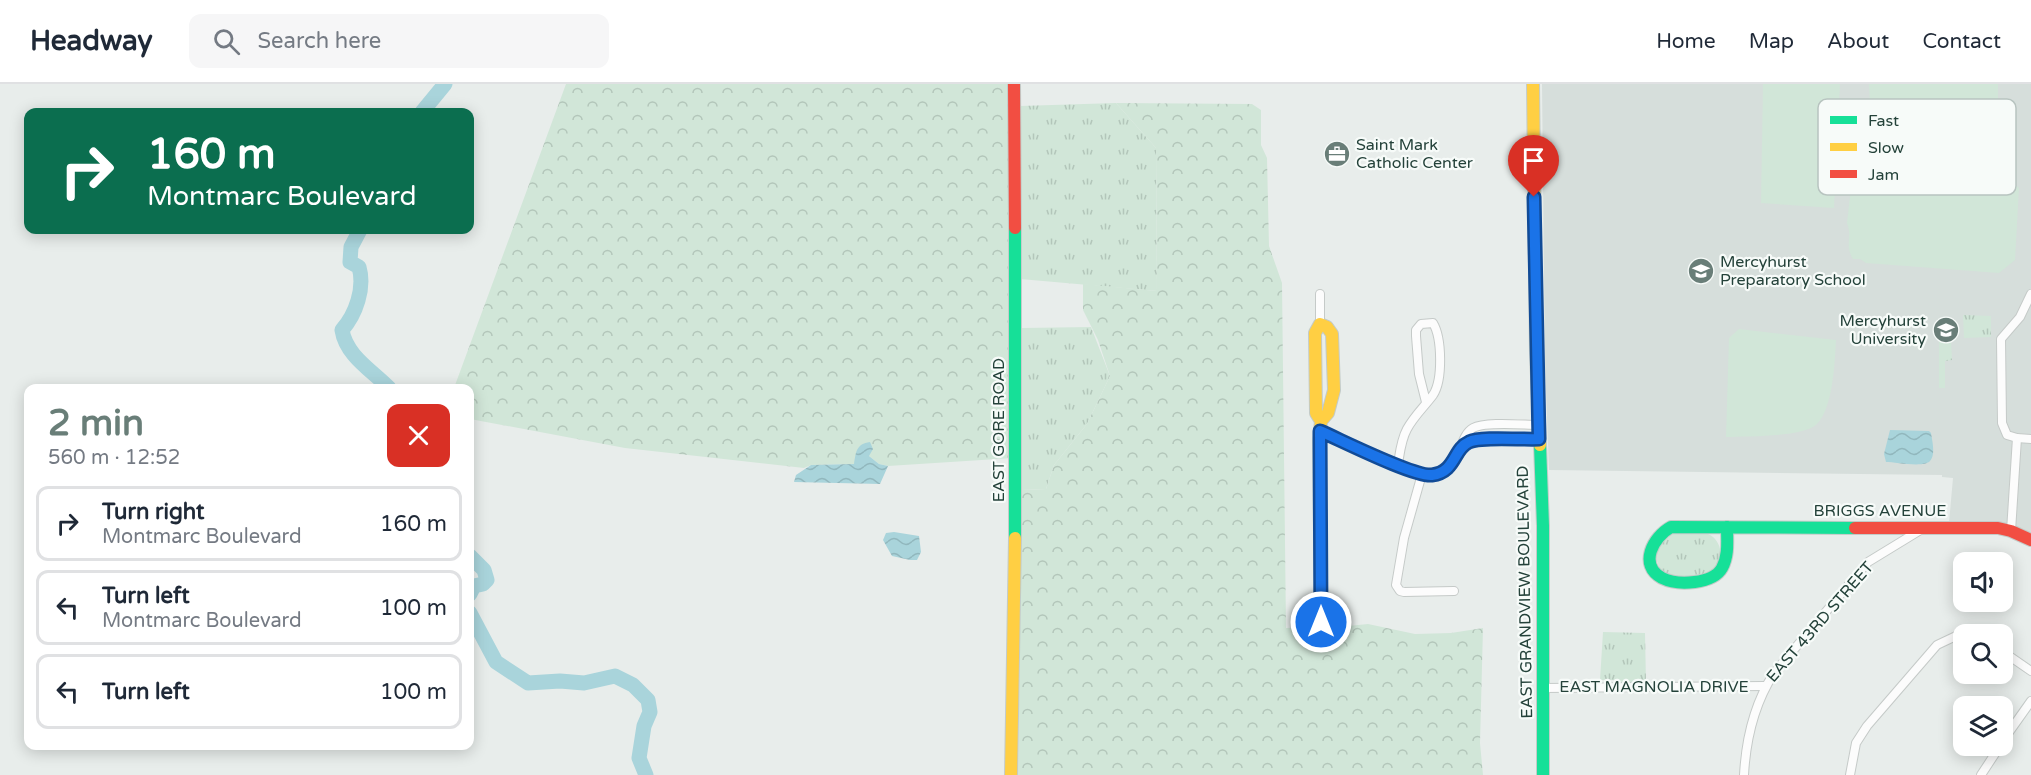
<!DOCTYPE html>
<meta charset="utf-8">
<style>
:root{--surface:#fff;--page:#f6f6f7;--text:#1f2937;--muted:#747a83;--line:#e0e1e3;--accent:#697e78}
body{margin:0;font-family:"Varela Round",sans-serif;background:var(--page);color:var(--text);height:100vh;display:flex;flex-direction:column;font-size:22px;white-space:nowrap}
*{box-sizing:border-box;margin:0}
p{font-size:20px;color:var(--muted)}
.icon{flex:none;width:33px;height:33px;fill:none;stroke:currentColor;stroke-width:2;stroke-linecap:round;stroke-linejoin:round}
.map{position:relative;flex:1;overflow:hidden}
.details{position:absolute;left:24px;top:300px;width:450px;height:366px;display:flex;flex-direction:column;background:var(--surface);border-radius:12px;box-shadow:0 3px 15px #0003}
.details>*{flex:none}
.hud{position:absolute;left:24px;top:24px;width:450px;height:126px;border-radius:12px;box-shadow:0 3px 15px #0003;background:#0b6e4f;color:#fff;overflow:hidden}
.controls{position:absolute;left:1953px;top:468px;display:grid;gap:12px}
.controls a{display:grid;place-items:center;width:60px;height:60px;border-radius:12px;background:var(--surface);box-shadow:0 3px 15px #0003;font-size:30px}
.pin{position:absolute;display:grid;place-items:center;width:51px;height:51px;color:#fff;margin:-62px -26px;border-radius:50% 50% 50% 0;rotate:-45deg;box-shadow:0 0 6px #0007}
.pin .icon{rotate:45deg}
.me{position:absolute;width:66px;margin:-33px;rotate:0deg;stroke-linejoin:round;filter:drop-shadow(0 0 4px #0008)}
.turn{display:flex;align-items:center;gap:21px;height:126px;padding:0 24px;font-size:27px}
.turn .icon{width:78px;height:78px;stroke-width:2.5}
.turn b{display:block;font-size:42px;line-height:51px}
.round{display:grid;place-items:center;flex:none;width:63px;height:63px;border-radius:12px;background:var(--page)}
.overview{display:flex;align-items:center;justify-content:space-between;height:102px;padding:0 24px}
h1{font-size:36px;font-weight:700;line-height:45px;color:var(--accent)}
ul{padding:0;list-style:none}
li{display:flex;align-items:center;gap:18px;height:75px;margin:0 12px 9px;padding:0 12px;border:3px solid var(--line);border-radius:12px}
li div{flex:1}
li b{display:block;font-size:22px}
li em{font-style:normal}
header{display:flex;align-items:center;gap:36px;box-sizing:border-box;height:84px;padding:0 30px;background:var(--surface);border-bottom:2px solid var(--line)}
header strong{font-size:28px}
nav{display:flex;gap:33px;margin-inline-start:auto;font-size:21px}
.search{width:420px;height:54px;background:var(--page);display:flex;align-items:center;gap:15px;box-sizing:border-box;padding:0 21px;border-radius:12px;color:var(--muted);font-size:22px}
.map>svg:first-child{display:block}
.built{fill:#d6dedb}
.grass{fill:url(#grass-tufts)}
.forest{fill:url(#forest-crowns)}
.garden{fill:#d1e6d8}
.water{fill:url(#water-waves)}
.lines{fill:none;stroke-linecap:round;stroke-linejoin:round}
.river{stroke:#a9d4db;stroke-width:15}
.street-casing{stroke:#c5cac8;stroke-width:10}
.fast-casing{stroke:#c3cbc8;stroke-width:14}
.slow-casing{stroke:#c3cbc8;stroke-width:14}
.jam-casing{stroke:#c3cbc8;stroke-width:14}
.street{stroke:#fcfcfc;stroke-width:8}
.fast{stroke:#16e098;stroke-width:12}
.slow{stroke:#ffcf43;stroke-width:12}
.jam{stroke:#f24e42;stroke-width:12}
.route-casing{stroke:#114b97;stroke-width:15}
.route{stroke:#1a73e8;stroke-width:10}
.labels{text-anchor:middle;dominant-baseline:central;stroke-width:4.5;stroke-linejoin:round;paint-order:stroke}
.poi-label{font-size:16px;fill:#24423a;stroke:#f7fbf9;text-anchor:start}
.street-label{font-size:16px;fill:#24423a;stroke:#f7fbf9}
.key{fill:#f7fbf9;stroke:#b8c4c0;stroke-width:1.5}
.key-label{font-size:16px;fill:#24423a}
</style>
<header>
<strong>Headway</strong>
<div class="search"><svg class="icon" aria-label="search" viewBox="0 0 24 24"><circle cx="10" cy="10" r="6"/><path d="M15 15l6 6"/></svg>Search here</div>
<nav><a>Home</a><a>Map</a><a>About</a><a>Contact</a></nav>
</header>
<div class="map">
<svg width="2031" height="691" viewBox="0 0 2031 691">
<defs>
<pattern id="grass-tufts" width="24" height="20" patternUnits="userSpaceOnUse" patternTransform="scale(1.5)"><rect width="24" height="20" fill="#d1e6d8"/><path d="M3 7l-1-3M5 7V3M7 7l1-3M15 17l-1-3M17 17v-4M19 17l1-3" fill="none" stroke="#b3c6ba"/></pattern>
<pattern id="forest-crowns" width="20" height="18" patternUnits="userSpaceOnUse" patternTransform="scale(1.5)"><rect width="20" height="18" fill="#d1e6d8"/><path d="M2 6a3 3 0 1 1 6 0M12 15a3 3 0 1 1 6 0" fill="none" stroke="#b3c6ba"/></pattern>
<pattern id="water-waves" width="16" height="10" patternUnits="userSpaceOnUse" patternTransform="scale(1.5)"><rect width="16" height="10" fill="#a9d4db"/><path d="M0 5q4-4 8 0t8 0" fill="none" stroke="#91b7bd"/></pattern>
</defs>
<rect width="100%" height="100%" fill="#e8edeb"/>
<path class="built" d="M1542,0H2031V449L2024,445L2008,441L1949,439L1953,394L1942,393V391L1549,386L1545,280Z"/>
<g class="grass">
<path d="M1116,19L1156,64L1157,207L1020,195V22Z"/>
<path d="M1963,231L1991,232V253L1964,254Z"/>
<path d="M1091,243L1110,292L1087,340L1054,381L1046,405L1022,406V244Z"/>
<path d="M1939,256H1949L1951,258L1952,276L1945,277V304H1939Z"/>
<path d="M1676,448C1686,449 1698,447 1708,450C1723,456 1725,479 1712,488C1706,492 1698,492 1690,492C1666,494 1654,487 1656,462L1668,450Z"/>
<path d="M1603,548L1645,549L1646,599H1616V596H1600Z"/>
</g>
<g class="forest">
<path d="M566,0H1010L1013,374L888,382L879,380L869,372L854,380L811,381L804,384L625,364L470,335V304H454Z"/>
<path d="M1116,19L1252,20L1261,26V61L1267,74L1269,162L1282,199L1286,544L1348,542L1368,540L1415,550L1451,549L1483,544L1480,659L1483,691H1018L1022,406L1046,405L1054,381L1087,340L1110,292L1098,256L1083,226V200L1157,207L1156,64Z"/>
</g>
<g class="garden">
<path d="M1763,0H1840L1834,124L1761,119Z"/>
<path d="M1869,0H1998V21H1941L1947,42L1948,55L1889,56L1877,58L1873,56L1876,21H1870Z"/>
<path d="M1887,72L1922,77L1923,75L1955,78V80L1987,85L1986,89L1998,91V95H2009V99L2016,101L2019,104L2015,176L1999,189L1866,179L1860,175H1853C1844,160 1853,154 1847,139L1854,77H1870L1875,82H1883L1886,80Z"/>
<path d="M1739,245L1836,256C1835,276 1833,332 1813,343C1795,353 1748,352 1726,353L1729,254Z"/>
</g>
<g class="water">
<path d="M1890,346L1929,347L1931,349C1932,356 1936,371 1930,377C1924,384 1895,378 1886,378L1884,370Z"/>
<path d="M870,358L873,365L869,372L879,380L888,382L880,400L794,398L796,391L811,381L854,380C856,368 856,360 870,358Z"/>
<path d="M894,448L919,452L921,468L917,476H910L892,472L883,456L886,449Z"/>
</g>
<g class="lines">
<g class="river">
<path d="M422,28L445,0"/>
<path d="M360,146L351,163L350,178L359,183C365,204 356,230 342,246C346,272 373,287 389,304"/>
<path d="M470,472L484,486L487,496L483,500L474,502L470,510"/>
<path d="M470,529L496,578L528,599L560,597L584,599L615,592L633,601L648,616L650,628L644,642L639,674L646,691"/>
</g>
<g class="street-casing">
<g id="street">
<path d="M2031,210L2020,233L2001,255L2002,339L2007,351L2017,354L2031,355"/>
<path d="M1320,240V210"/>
<path d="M1320,347C1341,357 1414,392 1432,391C1462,388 1457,353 1473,344C1486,337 1523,341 1538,341"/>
<path d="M1463,362L1472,356L1539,355"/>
<path d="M1398,380C1400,368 1401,356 1407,345C1414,332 1424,323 1433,311C1443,296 1442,254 1433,239L1421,240L1416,246V252L1419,290L1426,318"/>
<path d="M1422,390L1404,454L1396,501L1400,507L1404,508L1454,507"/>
<path d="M2011,447L2017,354"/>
<path d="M2002,567L2031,587"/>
<path d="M1543,604L1765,602"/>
<path d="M2002,658L2031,617"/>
<path d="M1744,691C1746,654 1754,620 1774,589L1868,478L1922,445"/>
<path d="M1850,691L1856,659L1867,642L1937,561L1956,552L1964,551"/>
<path d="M1981,691L2000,662"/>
</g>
</g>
<g class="fast-casing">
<g id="fast">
<path d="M1015,144V454"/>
<path d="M1540,361L1543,442V691"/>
<path d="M1727,443C1727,457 1729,471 1722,484C1713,500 1678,502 1662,494C1638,481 1653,453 1671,443L1855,444"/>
</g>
</g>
<g class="slow-casing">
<g id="slow">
<path d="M1533,0L1536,269L1540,361"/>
<path d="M1321,337L1316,329L1315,249L1320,240L1327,243L1332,250L1334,306L1328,329L1321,337L1319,358L1321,538"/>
<path d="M1011,691L1015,454"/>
</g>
</g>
<g class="jam-casing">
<g id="jam">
<path d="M1014,0L1015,144"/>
<path d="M1855,444H1998L2011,447L2031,456"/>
</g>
</g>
<use href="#street" class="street"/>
<use href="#fast" class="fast"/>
<use href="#slow" class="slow"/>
<use href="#jam" class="jam"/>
</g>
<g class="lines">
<g class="route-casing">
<path id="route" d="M1321,538L1320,347C1341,356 1414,393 1432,391C1456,388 1453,365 1469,358C1481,352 1523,356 1539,355L1534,113"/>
</g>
<use href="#route" class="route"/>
</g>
<defs>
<g id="office-disc" transform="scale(1.35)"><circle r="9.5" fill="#697e78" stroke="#f7fbf9"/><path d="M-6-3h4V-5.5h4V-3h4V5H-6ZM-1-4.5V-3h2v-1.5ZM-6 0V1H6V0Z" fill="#fff"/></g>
<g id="school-disc" transform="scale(1.35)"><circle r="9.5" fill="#697e78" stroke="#f7fbf9"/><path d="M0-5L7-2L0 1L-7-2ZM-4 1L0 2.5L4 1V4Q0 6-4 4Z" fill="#fff"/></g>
<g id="university-disc" transform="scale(1.35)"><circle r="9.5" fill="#697e78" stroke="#f7fbf9"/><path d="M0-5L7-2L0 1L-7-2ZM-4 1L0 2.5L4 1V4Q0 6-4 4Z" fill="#fff"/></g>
</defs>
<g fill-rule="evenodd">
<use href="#office-disc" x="1337" y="70"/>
<use href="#school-disc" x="1701" y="187"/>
<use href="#university-disc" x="1946" y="246"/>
</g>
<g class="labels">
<g class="poi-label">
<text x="1356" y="61">Saint Mark<tspan x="1356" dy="18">Catholic Center</tspan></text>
<text x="1720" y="178">Mercyhurst<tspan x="1720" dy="18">Preparatory School</tspan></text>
<text x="1926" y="237" text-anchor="end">Mercyhurst<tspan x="1926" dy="18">University</tspan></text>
</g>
<g class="street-label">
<text transform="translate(999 346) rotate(-90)">EAST GORE ROAD</text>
<text x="1880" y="427">BRIGGS AVENUE</text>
<text transform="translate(1525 508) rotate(-91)">EAST GRANDVIEW BOULEVARD</text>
<text transform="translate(1820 538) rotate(-49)">EAST 43RD STREET</text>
<text x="1654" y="603">EAST MAGNOLIA DRIVE</text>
</g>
</g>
<rect x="1818" y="15" width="198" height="96" rx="9" class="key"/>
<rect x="1830" y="32" width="27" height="8" fill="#16e098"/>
<rect x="1830" y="59" width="27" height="8" fill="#ffcf43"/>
<rect x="1830" y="86" width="27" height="8" fill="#f24e42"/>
<g class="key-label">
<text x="1868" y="42">Fast</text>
<text x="1868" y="69">Slow</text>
<text x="1868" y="96">Jam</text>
</g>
</svg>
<div class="controls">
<a><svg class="icon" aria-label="sound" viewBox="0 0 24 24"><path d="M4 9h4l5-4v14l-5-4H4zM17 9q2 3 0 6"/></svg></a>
<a><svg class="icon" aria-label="search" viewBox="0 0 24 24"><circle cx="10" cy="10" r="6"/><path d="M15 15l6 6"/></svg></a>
<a><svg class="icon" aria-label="layers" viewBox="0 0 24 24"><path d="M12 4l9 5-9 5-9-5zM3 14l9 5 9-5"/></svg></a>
</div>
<div class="pin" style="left:1534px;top:113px;background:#d93025"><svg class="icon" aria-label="arrive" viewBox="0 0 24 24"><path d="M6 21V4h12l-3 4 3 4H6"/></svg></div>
<svg class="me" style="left:1321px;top:538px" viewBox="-20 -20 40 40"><circle r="17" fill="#1a73e8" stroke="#fff" stroke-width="3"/><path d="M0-11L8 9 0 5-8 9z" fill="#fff"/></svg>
<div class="hud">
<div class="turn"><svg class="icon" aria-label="right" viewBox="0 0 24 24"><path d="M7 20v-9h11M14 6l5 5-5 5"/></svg><div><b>160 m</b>Montmarc Boulevard</div></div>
</div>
<section class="details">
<div class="overview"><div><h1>2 min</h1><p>560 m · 12:52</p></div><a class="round" style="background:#d93025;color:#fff"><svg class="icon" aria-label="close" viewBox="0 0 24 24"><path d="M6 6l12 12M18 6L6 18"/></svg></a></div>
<ul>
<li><svg class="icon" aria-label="right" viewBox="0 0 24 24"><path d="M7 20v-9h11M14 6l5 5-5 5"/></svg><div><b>Turn right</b><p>Montmarc Boulevard</p></div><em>160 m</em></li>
<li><svg class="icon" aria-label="left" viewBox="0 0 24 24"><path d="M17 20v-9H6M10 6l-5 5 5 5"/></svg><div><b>Turn left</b><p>Montmarc Boulevard</p></div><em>100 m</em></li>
<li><svg class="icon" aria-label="left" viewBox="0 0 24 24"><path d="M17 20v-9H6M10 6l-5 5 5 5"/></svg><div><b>Turn left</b></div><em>100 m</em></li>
</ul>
</section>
</div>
